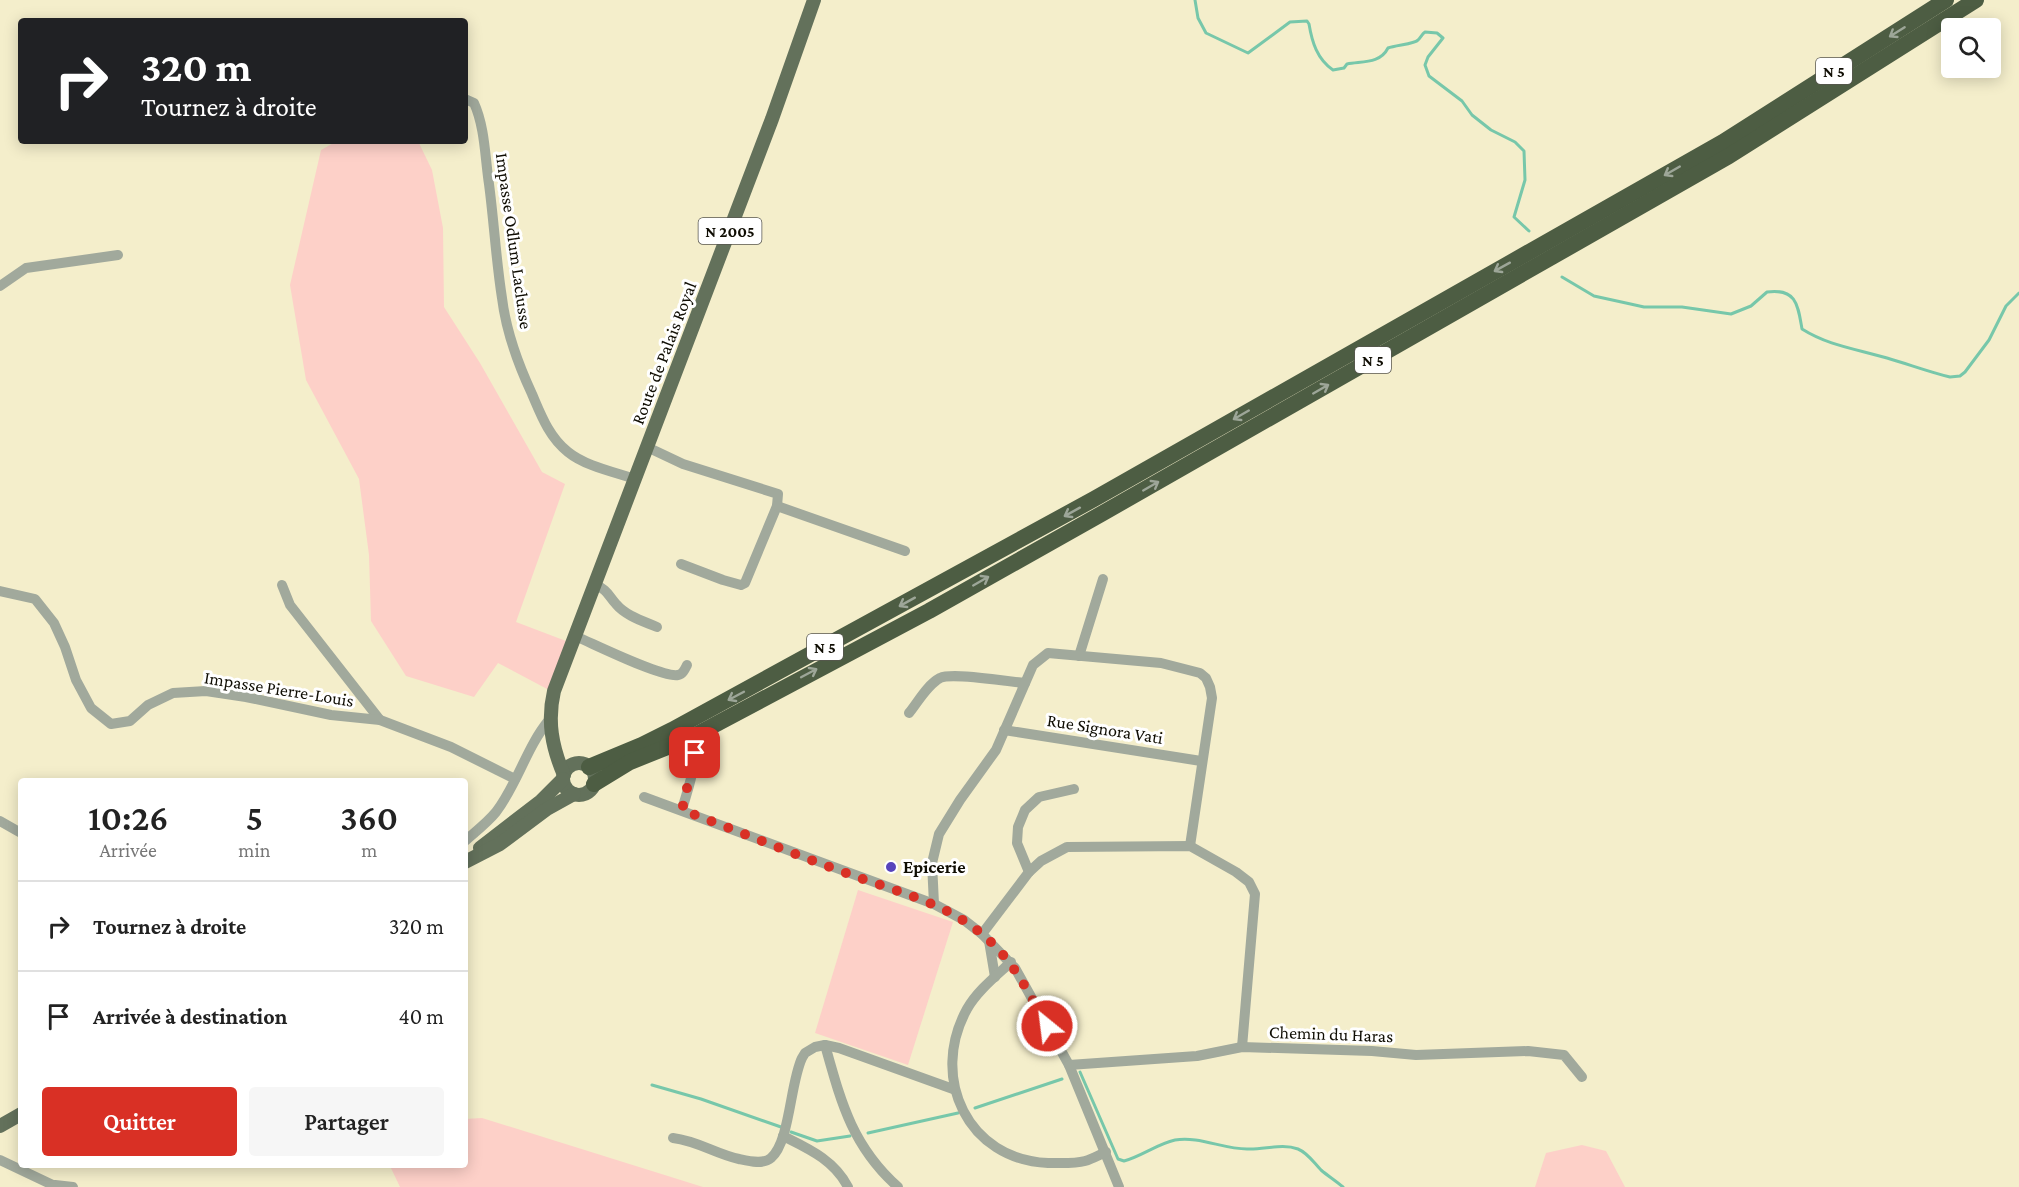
<!DOCTYPE html>
<html lang="fr">
<meta charset="utf-8">
<style>
:root{--surface:#fff;--page:#f6f6f6;--text:#222;--muted:#767676;--line:#e0e0e0;--accent:#d93025}
body{margin:0;font-family:"Crimson Pro",serif;background:var(--page);color:var(--text);height:100vh;display:flex;flex-direction:column;font-size:22px;white-space:nowrap}
*{box-sizing:border-box;margin:0}
p{font-size:20px;color:var(--muted)}
.icon{flex:none;width:33px;height:33px;fill:none;stroke:currentColor;stroke-width:2;stroke-linecap:round;stroke-linejoin:round}
.map{position:relative;flex:1;overflow:hidden}
.side{position:absolute;left:18px;top:778px;width:450px;height:390px;display:flex;flex-direction:column;background:var(--surface);border-radius:6px;box-shadow:0 3px 15px #0003}
.side>*{flex:none}
.banner{position:absolute;left:18px;top:18px;width:450px;height:126px;border-radius:6px;box-shadow:0 3px 15px #0003;background:#202124;color:#fff;overflow:hidden}
.tools{position:absolute;left:1941px;top:18px;display:grid;gap:12px}
.tools a{display:grid;place-items:center;width:60px;height:60px;border-radius:6px;background:var(--surface);box-shadow:0 3px 15px #0003;font-size:30px}
.pin{position:absolute;display:grid;place-items:center;width:51px;height:51px;color:#fff;margin:-26px;border-radius:12px;box-shadow:0 3px 9px #0006}
.me{position:absolute;width:66px;margin:-33px;rotate:331deg;stroke-linejoin:round;filter:drop-shadow(0 0 4px #0008)}
.turn{display:flex;align-items:center;gap:21px;height:126px;padding:0 24px;font-size:27px}
.turn .icon{width:78px;height:78px;stroke-width:2.5}
.turn b{display:block;font-size:42px;line-height:51px}
.eta{display:flex;justify-content:space-evenly;align-items:center;height:102px;text-align:center}
.eta b{font-size:36px;font-weight:600;line-height:42px}
.primary-button{display:flex;gap:12px;margin-top:auto;padding:12px 24px}
.primary-button a{flex:1;height:69px;border-radius:6px;background:var(--accent);color:#fff;font-size:24px;font-weight:600;line-height:69px;text-align:center}
.primary-button a+a{background:var(--page);color:var(--text)}
ul{padding:0;list-style:none}
li{display:flex;align-items:center;gap:18px;height:90px;padding:0 24px;border-top:2px solid var(--line)}
li div{flex:1}
li b{display:block;font-size:22px}
li em{font-style:normal}
.map>svg:first-child{display:block}
.green{fill:#fdd0c8}
.lines{fill:none;stroke-linecap:round;stroke-linejoin:round}
.stream{stroke:#77c7aa;stroke-width:3}
.minor{stroke:#a1a99c;stroke-width:10}
.major{stroke:#63715b;stroke-width:14}
.highway{stroke:#4d5d43;stroke-width:16}
.oneway{stroke:#9da698}
.route{stroke:#d93025;stroke-width:10;stroke-dasharray:0 18}
.poi-dot{fill:#5744bc;stroke:#fff;stroke-width:2}
.labels{text-anchor:middle;dominant-baseline:central;stroke-width:6;stroke-linejoin:round;paint-order:stroke}
.shield{fill:#fff;stroke:#57564f;stroke-width:1.5}
.shield-label{font-size:16px;font-weight:bold;fill:#0f0d03}
.street-label{font-size:18px;fill:#0f0d03;stroke:#fff}
.poi-label{font-size:18px;font-weight:bold;fill:#0f0d03;stroke:#fff;text-anchor:start}
</style>
<div class="map">
<svg width="2019" height="1187" viewBox="0 0 2019 1187">
<rect width="100%" height="100%" fill="#f4eecb"/>
<g class="green">
<path d="M337,141H418L432,170L443,228L444,307L480,363L542,472L565,484L516,622L566,641L549,690L498,663L474,697L406,676L371,621L369,555L359,479L306,380L290,285L321,150Z"/>
<path d="M858,890L953,922L908,1065L815,1033Z"/>
<path d="M482,1118L703,1187H400L390,1166H465V1119Z"/>
<path d="M1582,1145L1606,1151L1625,1187H1535L1546,1153Z"/>
</g>
<g class="lines">
<g class="stream">
<path d="M1195,0L1198,18L1206,33L1248,53L1290,22L1307,21L1309,24C1312,42 1317,59 1333,70L1344,68L1347,64C1362,61 1380,64 1388,48C1395,45 1415,44 1418,40C1421,37 1422,34 1425,32L1437,33L1443,38L1428,57L1425,65L1429,76L1462,101L1472,115L1491,130L1515,142L1524,151L1525,180L1514,217L1529,231"/>
<path d="M1562,277L1594,296L1626,303L1644,307H1682L1731,314L1751,306L1767,292C1797,288 1798,306 1802,329C1829,346 1857,349 1887,358C1908,364 1929,372 1950,377L1960,376L1965,372L1989,340L2006,306L2019,293"/>
<path d="M1080,1072L1118,1159L1124,1161C1142,1156 1157,1144 1175,1140C1199,1136 1223,1149 1247,1149C1264,1150 1282,1143 1298,1149C1308,1153 1314,1163 1321,1170C1328,1176 1336,1181 1343,1187"/>
<path d="M652,1085L701,1099L781,1127"/>
<path d="M975,1108L1062,1079"/>
<path d="M791,1132L817,1141L850,1136"/>
<path d="M868,1133L958,1113"/>
</g>
<g class="minor">
<path d="M465,99L474,103C485,127 485,158 489,184C494,222 496,260 502,298C506,331 518,364 532,394C541,415 549,437 568,452C585,466 614,472 635,479"/>
<path d="M0,286L26,268L118,255"/>
<path d="M647,447L683,464L778,494L777,506L745,583L741,585L723,580L681,564"/>
<path d="M777,506L905,551"/>
<path d="M282,585L290,605L380,720"/>
<path d="M595,585C607,589 608,595 616,604C626,616 643,621 657,627"/>
<path d="M0,591L35,599L54,623L65,647L76,680L91,708L111,724L130,721L148,705L173,693L206,691L246,697L331,715L380,720L451,747L515,779"/>
<path d="M575,636C594,644 662,678 678,675C683,674 685,669 687,665"/>
<path d="M1079,656L1103,579"/>
<path d="M909,713C918,702 927,685 940,678C953,672 1008,682 1025,683"/>
<path d="M1004,730L1201,761"/>
<path d="M644,797L934,904L964,920L982,934L1015,968L1069,1065L1119,1187"/>
<path d="M682,810C688,787 700,761 690,738"/>
<path d="M0,821L21,833"/>
<path d="M465,841C475,832 487,823 496,812C518,783 526,748 549,720"/>
<path d="M1029,872L1017,843L1018,827L1025,810L1039,797L1074,789"/>
<path d="M934,904L932,863L939,834L960,800L996,750L1033,665L1048,653L1161,663L1200,673L1206,678L1210,687L1212,698L1190,846"/>
<path d="M982,934L1029,872L1041,861L1067,847L1190,846L1236,872L1249,882L1255,894L1242,1047"/>
<path d="M989,941L995,977"/>
<path d="M1011,962C996,976 977,991 967,1009C929,1078 968,1160 1048,1163C1060,1163 1074,1164 1085,1161C1092,1159 1099,1155 1106,1152"/>
<path d="M825,1045C841,1102 852,1146 898,1187"/>
<path d="M1069,1065L1197,1056L1242,1047L1372,1051L1416,1055L1528,1051L1564,1055L1582,1077"/>
<path d="M783,1136C809,1149 834,1160 848,1187"/>
<path d="M673,1138C698,1141 716,1154 739,1159C748,1161 763,1165 771,1158C790,1142 790,1083 802,1058L805,1053L815,1047L825,1045L839,1048L953,1089"/>
<path d="M0,1160L57,1187"/>
<path d="M55,1185L73,1187"/>
</g>
<g class="major">
<circle cx="579" cy="779" r="16"/>
<path d="M564,775C552,747 547,721 554,691L772,119L814,0"/>
<path d="M480,848L541,801L563,779"/>
<path d="M465,862L500,844L547,809L574,794"/>
<path d="M0,1126L21,1114"/>
</g>
<g class="highway">
<path d="M589,767L642,745L672,730L1094,499L1723,142L1946,0"/>
<path d="M594,784L630,762L690,738L929,611L1103,513L1729,156L1976,0"/>
</g>
</g>
<defs><path id="oneway-shaft" d="M-6 0H5M1.5-3L5.5 0L1.5 3" fill="none" stroke-width="1.6" stroke-linecap="round" stroke-linejoin="round" transform="scale(1.5)"/></defs>
<g class="oneway">
<use href="#oneway-shaft" transform="translate(1897 32) rotate(148)"/>
<use href="#oneway-shaft" transform="translate(1672 171) rotate(150)"/>
<use href="#oneway-shaft" transform="translate(1502 267) rotate(151)"/>
<use href="#oneway-shaft" transform="translate(1321 389) rotate(-30)"/>
<use href="#oneway-shaft" transform="translate(1241 415) rotate(150)"/>
<use href="#oneway-shaft" transform="translate(1151 486) rotate(-30)"/>
<use href="#oneway-shaft" transform="translate(1072 512) rotate(151)"/>
<use href="#oneway-shaft" transform="translate(981 581) rotate(-30)"/>
<use href="#oneway-shaft" transform="translate(907 602) rotate(151)"/>
<use href="#oneway-shaft" transform="translate(809 673) rotate(-28)"/>
<use href="#oneway-shaft" transform="translate(736 696) rotate(152)"/>
</g>
<g class="lines">
<path class="route" d="M695,753L682,810C738,831 793,854 849,874C894,891 944,902 982,934C1014,961 1027,990 1047,1026"/>
</g>
<circle class="poi-dot" cx="891" cy="867" r="6"/>
<g class="labels">
<g class="shield">
<rect x="1816" y="58" width="36" height="26" rx="4.5"/>
<rect x="698.5" y="218" width="63" height="26" rx="4.5"/>
<rect x="1355" y="347" width="36" height="26" rx="4.5"/>
<rect x="807" y="634" width="36" height="26" rx="4.5"/>
</g>
<g class="shield-label">
<text x="1834" y="71">N 5</text>
<text x="730" y="231">N 2005</text>
<text x="1373" y="360">N 5</text>
<text x="825" y="647">N 5</text>
</g>
<g class="street-label">
<text transform="translate(514 241) rotate(82)">Impasse Odlum Laclusse</text>
<text transform="translate(664 353) rotate(-69)">Route de Palais Royal</text>
<text transform="translate(279 689) rotate(9)">Impasse Pierre-Louis</text>
<text transform="translate(1105 729) rotate(9)">Rue Signora Vati</text>
<text transform="translate(1331 1034) rotate(2)">Chemin du Haras</text>
</g>
<g class="poi-label">
<text x="903" y="867">Epicerie</text>
</g>
</g>
</svg>
<div class="tools">
<a><svg class="icon" aria-label="search" viewBox="0 0 24 24"><circle cx="10" cy="10" r="6"/><path d="M15 15l6 6"/></svg></a>
</div>
<div class="pin" style="left:695px;top:753px;background:#d93025"><svg class="icon" aria-label="arrive" viewBox="0 0 24 24"><path d="M6 21V4h12l-3 4 3 4H6"/></svg></div>
<svg class="me" style="left:1047px;top:1026px" viewBox="-20 -20 40 40"><circle r="17" fill="#d93025" stroke="#fff" stroke-width="3"/><path d="M0-11L8 9 0 5-8 9z" fill="#fff"/></svg>
<div class="banner">
<div class="turn"><svg class="icon" aria-label="right" viewBox="0 0 24 24"><path d="M7 20v-9h11M14 6l5 5-5 5"/></svg><div><b>320 m</b>Tournez à droite</div></div>
</div>
<section class="side">
<div class="eta">
<div><b>10:26</b><p>Arrivée</p></div>
<div><b>5</b><p>min</p></div>
<div><b>360</b><p>m</p></div>
</div>
<ul>
<li><svg class="icon" aria-label="right" viewBox="0 0 24 24"><path d="M7 20v-9h11M14 6l5 5-5 5"/></svg><div><b>Tournez à droite</b></div><em>320 m</em></li>
<li><svg class="icon" aria-label="arrive" viewBox="0 0 24 24"><path d="M6 21V4h12l-3 4 3 4H6"/></svg><div><b>Arrivée à destination</b></div><em>40 m</em></li>
</ul>
<div class="primary-button"><a>Quitter</a><a>Partager</a></div>
</section>
</div>
